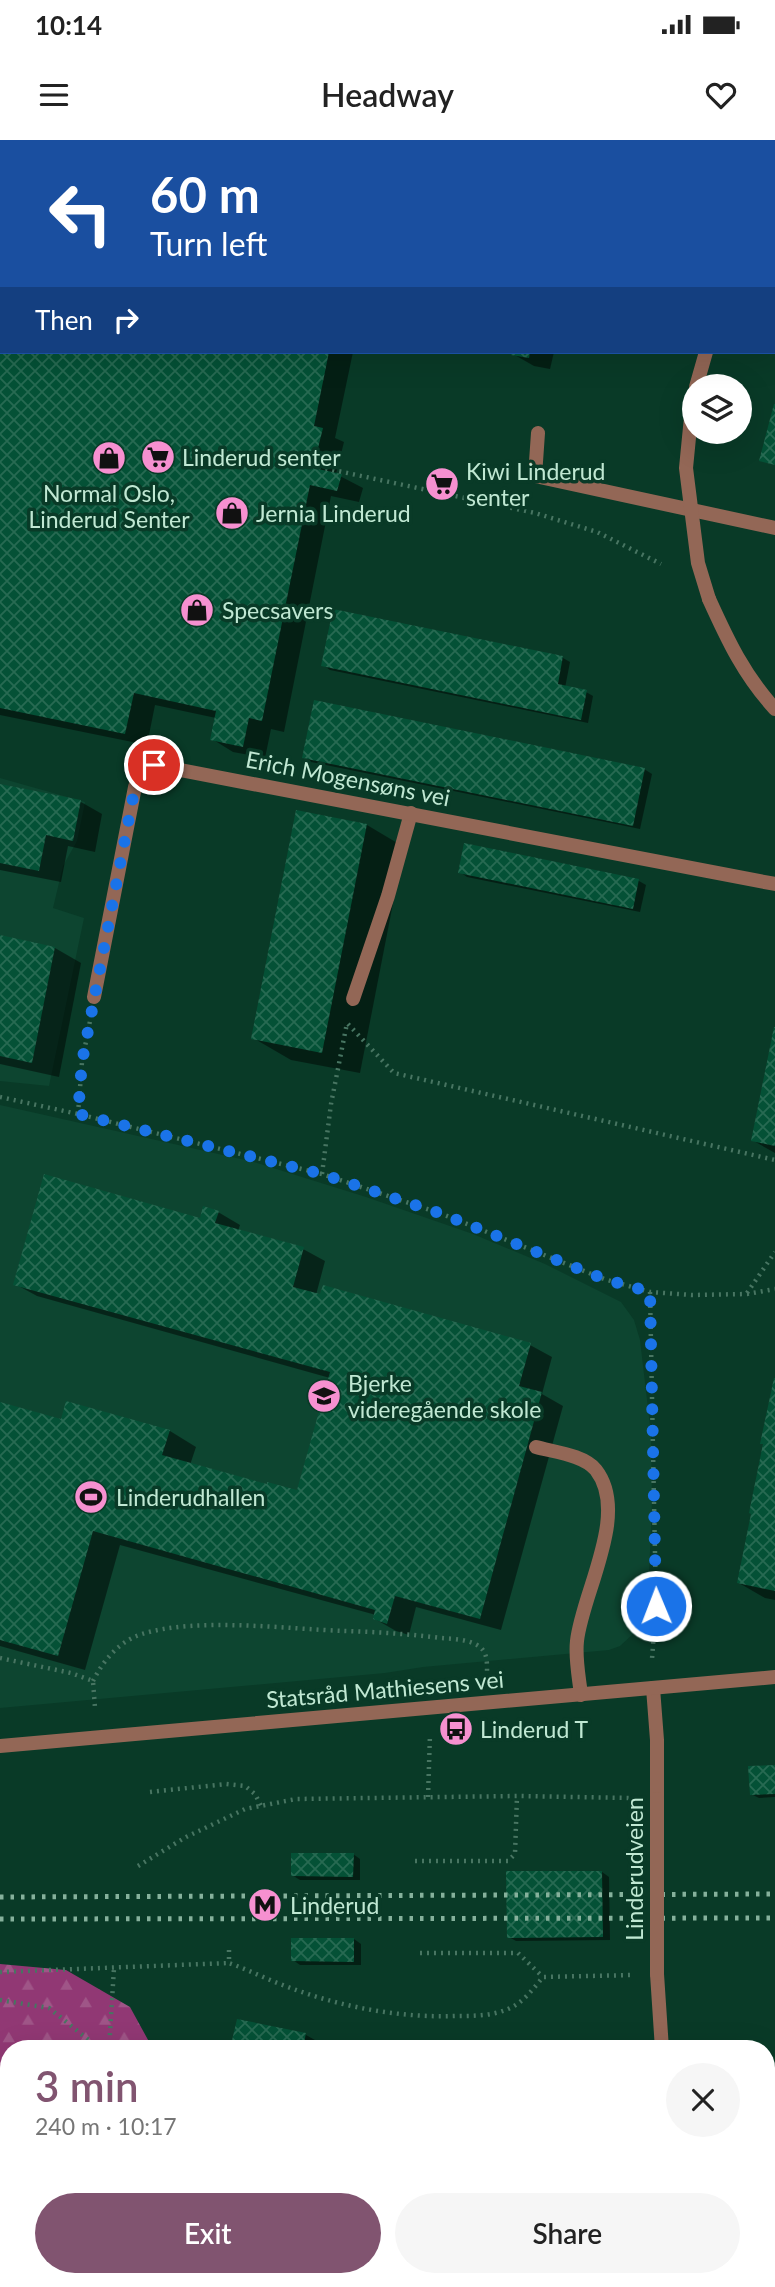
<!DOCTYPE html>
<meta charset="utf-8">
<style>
:root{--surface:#fff;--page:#f6f6f6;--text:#222;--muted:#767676;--accent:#815470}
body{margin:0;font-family:Lato,sans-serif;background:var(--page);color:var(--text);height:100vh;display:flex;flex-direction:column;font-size:26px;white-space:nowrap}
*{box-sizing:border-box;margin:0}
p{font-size:23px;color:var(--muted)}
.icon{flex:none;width:38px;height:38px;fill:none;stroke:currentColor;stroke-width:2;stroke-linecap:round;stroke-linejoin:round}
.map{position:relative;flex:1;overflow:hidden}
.panel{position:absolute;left:0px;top:1900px;width:775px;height:247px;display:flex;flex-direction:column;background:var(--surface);border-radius:28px 28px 0 0;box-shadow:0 7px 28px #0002}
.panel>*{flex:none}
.guide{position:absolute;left:0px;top:0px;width:775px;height:214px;box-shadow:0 7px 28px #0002;background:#1a4fa0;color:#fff;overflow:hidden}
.buttons{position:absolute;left:682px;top:234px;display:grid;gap:14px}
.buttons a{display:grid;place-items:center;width:70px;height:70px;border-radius:50%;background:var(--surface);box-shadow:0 7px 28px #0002;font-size:35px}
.pin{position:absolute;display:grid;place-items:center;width:60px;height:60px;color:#fff;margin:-30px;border:4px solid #fff;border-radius:50%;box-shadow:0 2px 7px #0007}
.me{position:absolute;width:77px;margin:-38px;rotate:359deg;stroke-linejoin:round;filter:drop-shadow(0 0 5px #0008)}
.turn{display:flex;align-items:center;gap:24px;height:147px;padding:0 35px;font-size:32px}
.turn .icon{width:91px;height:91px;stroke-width:2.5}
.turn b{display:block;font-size:49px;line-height:60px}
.then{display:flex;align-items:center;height:66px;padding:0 35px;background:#0003;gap:14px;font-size:26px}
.round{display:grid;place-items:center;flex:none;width:74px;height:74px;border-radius:37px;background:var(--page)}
.headline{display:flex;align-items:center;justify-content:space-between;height:119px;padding:0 35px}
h1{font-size:42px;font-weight:600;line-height:52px;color:var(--accent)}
.primary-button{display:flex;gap:14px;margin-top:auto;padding:14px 35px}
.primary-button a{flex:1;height:80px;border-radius:42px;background:var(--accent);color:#fff;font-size:28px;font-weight:600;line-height:80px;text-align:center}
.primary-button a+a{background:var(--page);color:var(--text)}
.status{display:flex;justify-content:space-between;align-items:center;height:49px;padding:0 35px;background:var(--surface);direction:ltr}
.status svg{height:19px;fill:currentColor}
header{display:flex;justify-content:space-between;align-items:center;height:91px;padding:0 35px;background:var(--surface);font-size:32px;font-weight:600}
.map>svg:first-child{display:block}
.built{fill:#0d4530}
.forest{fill:url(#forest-firs)}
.shadow{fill:#0007}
.building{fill:url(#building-cross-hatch)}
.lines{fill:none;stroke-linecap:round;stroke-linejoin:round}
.path{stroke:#487562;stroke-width:4.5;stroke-dasharray:2 5;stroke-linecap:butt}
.service{stroke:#936756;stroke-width:14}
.minor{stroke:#936756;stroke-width:14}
.tertiary{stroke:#936756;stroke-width:14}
.trunk{stroke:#f2b095;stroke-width:19}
.rail{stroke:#86b19c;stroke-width:5;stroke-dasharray:3.5 7;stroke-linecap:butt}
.minor-bridge{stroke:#936756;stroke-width:14}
.tertiary-bridge{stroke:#936756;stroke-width:14}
.route{stroke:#1a73e8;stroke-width:12;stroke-dasharray:0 21.6}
.labels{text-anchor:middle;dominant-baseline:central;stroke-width:7;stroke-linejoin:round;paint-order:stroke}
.poi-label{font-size:23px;fill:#c0e8d3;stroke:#093a27;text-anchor:start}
.street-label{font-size:23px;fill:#c0e8d3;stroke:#093a27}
</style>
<div class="status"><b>10:14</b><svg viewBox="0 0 49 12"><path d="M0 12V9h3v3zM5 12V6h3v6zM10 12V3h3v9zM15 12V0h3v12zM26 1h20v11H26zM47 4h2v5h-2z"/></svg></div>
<header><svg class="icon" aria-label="menu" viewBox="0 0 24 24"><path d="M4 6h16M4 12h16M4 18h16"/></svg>Headway<svg class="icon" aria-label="heart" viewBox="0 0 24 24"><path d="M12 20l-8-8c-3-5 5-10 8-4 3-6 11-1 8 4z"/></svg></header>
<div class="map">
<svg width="775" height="2147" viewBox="0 0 775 2147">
<defs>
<pattern id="forest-firs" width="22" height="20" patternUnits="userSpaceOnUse" patternTransform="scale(1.75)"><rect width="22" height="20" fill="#913874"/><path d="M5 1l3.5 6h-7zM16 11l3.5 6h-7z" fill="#9f5587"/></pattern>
<pattern id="building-cross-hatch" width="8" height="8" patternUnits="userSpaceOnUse" patternTransform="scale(1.75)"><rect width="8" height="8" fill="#045136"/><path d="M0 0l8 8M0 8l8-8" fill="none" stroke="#276a52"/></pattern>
</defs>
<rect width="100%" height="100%" fill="#093a27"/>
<g class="built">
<path d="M0,638L85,662L77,701L63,726L53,768L84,778L49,946L0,941Z"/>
<path d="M0,965L254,1022L366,1057L473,1094L545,1124L621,1162L634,1180L640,1200L651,1294L652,1359L648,1464L643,1480L634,1493L620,1506L609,1510L423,1527L385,1533L0,1568Z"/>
</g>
<path class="forest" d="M0,1824L66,1830L130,1867L153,1909H9V2138L143,2139L140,2147H0Z"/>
<g class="shadow">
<path d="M0,19L2,212H353L335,298L344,302L336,334L363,348L359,362L331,356L284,592L271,589L265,618L233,612L212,599L216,578L155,565L147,605L0,575Z"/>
<path d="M513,212H554L550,229L534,226L513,214Z"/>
<path d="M563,518L570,522L565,548L586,552L593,556L588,583L330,530L323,525Z"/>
<path d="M304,617L644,629L652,634L640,689L311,622Z"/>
<path d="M0,646L81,662L102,674L95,712L68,706L61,742L0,730Z"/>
<path d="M367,685L404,707L360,933L291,920L253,898Z"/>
<path d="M466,705L639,741L646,745L640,772L467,737L460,732Z"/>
<path d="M0,797L55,808L81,823L59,937L0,924Z"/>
<path d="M775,889V1013L752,1000Z"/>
<path d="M218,1072L240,1085L238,1091L303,1109L325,1121L316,1155L530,1205L552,1217L542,1254L563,1266L501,1490L416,1467L409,1495L396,1491L375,1479L376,1475L120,1405L85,1530L0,1506V1264L62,1281L67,1263L170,1291L196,1307L190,1325L298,1352L330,1238L37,1156L15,1144Z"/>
<path d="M775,1241V1460L765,1458L739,1443L753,1374Z"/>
<path d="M775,1626V1657L759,1658L751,1654Z"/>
<path d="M353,1714L360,1719V1740H300L292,1735Z"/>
<path d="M602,1732L609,1737L610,1800L516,1801L509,1797Z"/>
<path d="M354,1799L361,1804V1825H300L293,1820Z"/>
<path d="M238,1881L306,1895L331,1909H232Z"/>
</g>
<g class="building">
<path d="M0,212H329L314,286L323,288L313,328L342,334L337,351L310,345L262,581L249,578L243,607L210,600L216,571L134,553L125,594L0,568Z"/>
<path d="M511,212H530L529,218L511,215Z"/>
<path d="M774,264H775V325L759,321Z"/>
<path d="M333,469L563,516L558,544L587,550L581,580L321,526Z"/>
<path d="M314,560L645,628L633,686L302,618Z"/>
<path d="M0,644L81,660L73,701L46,695L39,731L0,723Z"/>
<path d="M296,670L367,684L322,913L251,899Z"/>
<path d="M464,703L639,739L633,769L458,733Z"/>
<path d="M0,795L55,807L32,923L0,916Z"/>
<path d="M774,887H775V1006L751,1001Z"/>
<path d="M44,1034L200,1078L203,1066L219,1071L215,1083L304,1107L293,1147L320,1154L323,1145L531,1203L519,1246L542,1252L480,1479L395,1456L387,1484L373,1479L375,1470L93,1391L58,1516L0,1500V1262L61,1279L66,1261L170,1290L162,1315L267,1344V1342L297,1350L330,1232L13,1145Z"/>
<path d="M774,1238H775V1451L737,1443L751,1374L749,1373L763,1304H760Z"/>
<path d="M775,1625V1654L750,1655L748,1626Z"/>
<path d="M291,1713H354L353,1737L291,1736Z"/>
<path d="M506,1731H602L603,1797L507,1798Z"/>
<path d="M291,1798H354V1822L291,1821Z"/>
<path d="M237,1879L306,1893L303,1909H230Z"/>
</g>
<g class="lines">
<g class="path">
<path d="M564,0L566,2"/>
<path d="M305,324L535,373L597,392L661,424"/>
<path d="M348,884L394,933L775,1020"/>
<path d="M0,957L78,974L322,1034L442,1074L604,1139L650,1152L692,1155L747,1154L775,1149"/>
<path d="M78,974L82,922L90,881"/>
<path d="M322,1034L331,964L347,883"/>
<path d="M650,1152L656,1466L652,1519"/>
<path d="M747,1153L775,1112"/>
<path d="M0,1518L71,1533L93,1541L95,1568"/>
<path d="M93,1541C103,1521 119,1501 142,1494C196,1477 287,1489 345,1491C377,1492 409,1494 441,1498C453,1499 466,1499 477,1505C488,1511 487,1523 487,1533"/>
<path d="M150,1652L226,1644L245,1646L255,1654L261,1666"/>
<path d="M428,1657L430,1594"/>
<path d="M415,1721H508L515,1714L517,1656"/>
<path d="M138,1726L186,1697L245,1669L296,1659L517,1656L632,1658"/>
<path d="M229,1810V1823C249,1830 268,1840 288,1847C341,1867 399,1878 455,1876C473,1876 492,1876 508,1869C523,1863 533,1849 543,1837L633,1835"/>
<path d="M420,1813H518L543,1837"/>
<path d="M0,1832L229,1823"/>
<path d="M0,1860L49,1868L100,1909"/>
<path d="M109,1909L114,1828"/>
<path d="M0,1958L9,1955"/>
<path d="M85,2147L86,2138"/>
</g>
<g class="service">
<path d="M538,293L535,336L775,388"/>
<path d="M353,859L388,756L411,673"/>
<path d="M536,1307C554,1312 584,1315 596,1330C630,1374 582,1453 577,1501C575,1519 579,1537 581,1555"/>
</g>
<g class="minor">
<path d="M94,857L135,647C139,635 142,629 154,625L775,744"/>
<path d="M653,1548L657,1600V1659"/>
<path d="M657,1834L662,1909"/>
<path d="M766,2118L775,2126"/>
</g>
<g class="tertiary">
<path d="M774,41L775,37"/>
<path d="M696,247L706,212"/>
<path d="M709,459C728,501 744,535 775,569"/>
<path d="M0,1606L775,1537"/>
</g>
<g class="trunk">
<path d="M736,0L739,2"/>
<path d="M774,20L775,21"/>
</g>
<g class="rail">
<path d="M0,1757L775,1754"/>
<path d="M0,1779L775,1778"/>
</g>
<path class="minor-bridge" d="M657,1834V1659"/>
<path class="tertiary-bridge" d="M692,267L686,328L698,423L709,459"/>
</g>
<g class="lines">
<path class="route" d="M154,625C142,629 139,635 135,647L82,922L78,974L322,1034L442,1074L604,1139L650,1152L656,1466"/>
</g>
<defs>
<g id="supermarket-disc" transform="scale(1.75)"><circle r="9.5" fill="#f690d0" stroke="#093a27"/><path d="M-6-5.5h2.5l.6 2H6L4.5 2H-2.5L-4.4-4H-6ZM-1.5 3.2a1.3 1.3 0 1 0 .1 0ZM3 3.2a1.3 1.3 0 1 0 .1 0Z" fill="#111"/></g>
<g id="shop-disc" transform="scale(1.75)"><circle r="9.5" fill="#f690d0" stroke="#093a27"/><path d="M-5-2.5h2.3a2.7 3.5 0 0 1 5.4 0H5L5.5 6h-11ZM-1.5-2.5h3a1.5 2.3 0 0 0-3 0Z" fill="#111"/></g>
<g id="school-disc" transform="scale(1.75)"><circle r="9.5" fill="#f690d0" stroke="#093a27"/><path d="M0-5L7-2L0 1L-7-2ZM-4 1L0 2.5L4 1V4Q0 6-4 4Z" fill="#111"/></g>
<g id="stadium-disc" transform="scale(1.75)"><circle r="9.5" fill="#f690d0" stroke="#093a27"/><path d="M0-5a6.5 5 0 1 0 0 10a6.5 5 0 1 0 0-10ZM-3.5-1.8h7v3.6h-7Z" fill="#111"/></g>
<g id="bus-disc" transform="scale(1.75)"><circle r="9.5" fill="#f690d0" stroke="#093a27"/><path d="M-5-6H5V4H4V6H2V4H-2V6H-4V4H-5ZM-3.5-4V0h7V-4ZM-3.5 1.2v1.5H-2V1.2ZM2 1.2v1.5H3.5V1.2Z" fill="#111"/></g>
<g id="metro-disc" transform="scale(1.75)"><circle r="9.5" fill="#f690d0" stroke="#093a27"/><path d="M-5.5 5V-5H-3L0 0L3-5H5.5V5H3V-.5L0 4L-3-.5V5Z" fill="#111"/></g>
</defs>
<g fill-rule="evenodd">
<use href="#supermarket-disc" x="158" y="317"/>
<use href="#shop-disc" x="109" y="318"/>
<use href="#supermarket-disc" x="442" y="344"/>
<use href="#shop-disc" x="232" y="373"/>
<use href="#shop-disc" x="197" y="470"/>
<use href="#school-disc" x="324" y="1256"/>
<use href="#stadium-disc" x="91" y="1357"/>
<use href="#bus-disc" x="456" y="1589"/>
<use href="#metro-disc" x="265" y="1765"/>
</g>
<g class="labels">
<g class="poi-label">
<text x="182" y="317">Linderud senter</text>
<text x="466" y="331">Kiwi Linderud<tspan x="466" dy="26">senter</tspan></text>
<text x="109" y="353" text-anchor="middle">Normal Oslo,<tspan x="109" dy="26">Linderud Senter</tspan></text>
<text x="256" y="373">Jernia Linderud</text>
<text x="222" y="470">Specsavers</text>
<text x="348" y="1243">Bjerke<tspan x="348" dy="26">videregående skole</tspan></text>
<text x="116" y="1357">Linderudhallen</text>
<text x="480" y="1589">Linderud T</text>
<text x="290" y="1765">Linderud</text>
</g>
<g class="street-label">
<text transform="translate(348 638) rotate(11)">Erich Mogensøns vei</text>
<text transform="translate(385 1549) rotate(-5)">Statsråd Mathiesens vei</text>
<text transform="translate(634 1729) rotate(-90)">Linderudveien</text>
</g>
</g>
</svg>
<div class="buttons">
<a><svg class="icon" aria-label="layers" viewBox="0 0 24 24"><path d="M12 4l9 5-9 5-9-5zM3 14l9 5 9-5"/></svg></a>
</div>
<div class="pin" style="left:154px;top:625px;background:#d93025"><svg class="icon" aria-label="arrive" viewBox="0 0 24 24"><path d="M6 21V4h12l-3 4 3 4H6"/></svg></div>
<svg class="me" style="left:656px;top:1466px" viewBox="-20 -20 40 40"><circle r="17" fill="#1a73e8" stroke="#fff" stroke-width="3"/><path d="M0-11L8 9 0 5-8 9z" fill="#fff"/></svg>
<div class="guide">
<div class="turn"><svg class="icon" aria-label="left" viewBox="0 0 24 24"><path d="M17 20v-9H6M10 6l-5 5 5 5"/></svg><div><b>60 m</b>Turn left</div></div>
<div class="then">Then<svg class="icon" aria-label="right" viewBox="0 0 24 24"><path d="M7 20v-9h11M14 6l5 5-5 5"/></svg></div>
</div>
<section class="panel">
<div class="headline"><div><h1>3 min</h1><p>240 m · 10:17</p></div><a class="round"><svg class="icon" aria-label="close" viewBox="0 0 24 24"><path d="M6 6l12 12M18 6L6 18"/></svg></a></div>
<div class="primary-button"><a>Exit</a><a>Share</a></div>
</section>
</div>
